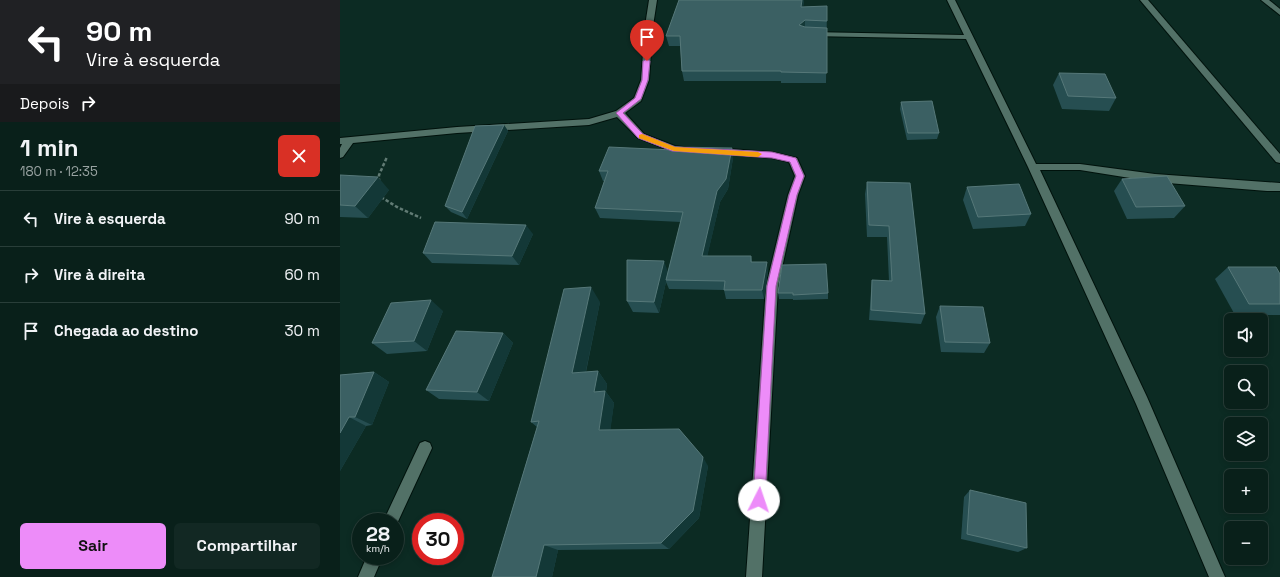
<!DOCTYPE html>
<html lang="pt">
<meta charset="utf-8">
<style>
:root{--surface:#09201a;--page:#122823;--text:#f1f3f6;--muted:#99a3a2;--line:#293e39;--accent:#ed8cf9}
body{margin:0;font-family:"Space Grotesk",sans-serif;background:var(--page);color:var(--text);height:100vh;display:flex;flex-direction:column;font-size:15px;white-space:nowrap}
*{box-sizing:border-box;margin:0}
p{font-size:13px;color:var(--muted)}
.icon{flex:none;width:22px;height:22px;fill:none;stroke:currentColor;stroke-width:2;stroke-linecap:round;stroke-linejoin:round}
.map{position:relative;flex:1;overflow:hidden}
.side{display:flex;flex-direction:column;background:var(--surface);width:340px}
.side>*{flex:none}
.hud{background:#202124;color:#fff;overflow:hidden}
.controls{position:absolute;left:884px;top:313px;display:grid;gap:8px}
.controls a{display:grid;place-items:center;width:44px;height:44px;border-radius:6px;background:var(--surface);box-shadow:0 2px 6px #0003,0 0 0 1px var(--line);font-size:20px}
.speed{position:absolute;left:12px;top:513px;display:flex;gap:8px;font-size:20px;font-weight:700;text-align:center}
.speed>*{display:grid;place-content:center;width:52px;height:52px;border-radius:50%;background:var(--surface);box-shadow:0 2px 6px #0003,0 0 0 1px var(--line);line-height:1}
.speed small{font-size:10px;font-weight:400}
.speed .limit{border:6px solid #d22;background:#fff;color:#111}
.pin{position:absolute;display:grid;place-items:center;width:34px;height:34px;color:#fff;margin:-41px -17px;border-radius:50% 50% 50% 0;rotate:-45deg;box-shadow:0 0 4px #0007}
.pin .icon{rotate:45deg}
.me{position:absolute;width:44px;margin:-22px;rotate:4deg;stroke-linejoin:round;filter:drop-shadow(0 0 3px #0008)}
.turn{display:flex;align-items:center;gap:14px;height:84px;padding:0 20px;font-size:18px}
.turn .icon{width:52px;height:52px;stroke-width:2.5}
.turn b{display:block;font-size:28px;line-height:34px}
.then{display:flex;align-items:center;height:38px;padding:0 20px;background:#0003;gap:8px;font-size:15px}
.round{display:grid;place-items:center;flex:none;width:42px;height:42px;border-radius:6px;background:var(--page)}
.head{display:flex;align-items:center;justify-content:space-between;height:68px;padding:0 20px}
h1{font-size:24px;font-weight:700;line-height:30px}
.primary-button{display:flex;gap:8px;margin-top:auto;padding:8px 20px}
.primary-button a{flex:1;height:46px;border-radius:6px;background:var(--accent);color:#111;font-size:16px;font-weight:700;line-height:46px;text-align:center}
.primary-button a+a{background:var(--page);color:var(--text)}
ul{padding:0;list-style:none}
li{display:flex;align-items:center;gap:12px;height:56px;padding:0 20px;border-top:1px solid var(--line)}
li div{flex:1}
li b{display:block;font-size:15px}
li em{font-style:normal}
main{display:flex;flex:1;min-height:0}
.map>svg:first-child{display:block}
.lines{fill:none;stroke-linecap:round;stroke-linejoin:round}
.minor-casing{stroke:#00120c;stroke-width:2}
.path{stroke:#617b74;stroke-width:2.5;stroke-dasharray:3.5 2;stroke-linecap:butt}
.minor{fill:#527167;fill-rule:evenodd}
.wall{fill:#264e51}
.shaded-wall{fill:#133837}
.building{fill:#3b6063;stroke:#567879}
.route{fill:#ed8cf9;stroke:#9a5ba2}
.slow{fill:#f59e0b}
</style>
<main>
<section class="side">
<div class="hud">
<div class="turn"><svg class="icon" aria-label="left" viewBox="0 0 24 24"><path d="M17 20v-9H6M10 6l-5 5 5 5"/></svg><div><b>90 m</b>Vire à esquerda</div></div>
<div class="then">Depois<svg class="icon" aria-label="right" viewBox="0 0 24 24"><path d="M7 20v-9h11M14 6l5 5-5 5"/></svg></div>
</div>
<div class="head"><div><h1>1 min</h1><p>180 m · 12:35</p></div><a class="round" style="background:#d93025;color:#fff"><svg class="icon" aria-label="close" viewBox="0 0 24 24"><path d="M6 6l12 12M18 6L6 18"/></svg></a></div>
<ul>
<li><svg class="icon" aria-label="left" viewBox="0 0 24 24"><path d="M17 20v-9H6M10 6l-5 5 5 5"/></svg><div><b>Vire à esquerda</b></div><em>90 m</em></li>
<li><svg class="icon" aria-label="right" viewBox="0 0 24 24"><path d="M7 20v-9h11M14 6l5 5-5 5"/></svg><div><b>Vire à direita</b></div><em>60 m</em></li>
<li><svg class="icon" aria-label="arrive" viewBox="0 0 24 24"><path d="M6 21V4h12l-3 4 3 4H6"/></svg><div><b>Chegada ao destino</b></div><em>30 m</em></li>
</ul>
<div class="primary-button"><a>Sair</a><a>Compartilhar</a></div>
</section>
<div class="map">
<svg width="940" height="577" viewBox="0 0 940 577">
<rect width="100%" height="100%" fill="#0c2b23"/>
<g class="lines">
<g class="minor-casing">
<g id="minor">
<path d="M309,0H317L313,26L309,80L301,101L285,113L304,134L335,146L352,148L354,150L352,152H334L298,138L277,117L249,125L117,133L13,143L3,157L0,158V148L2,144H0V138L117,127L249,119L276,111L294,98L301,80L305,26Z"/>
<path d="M607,0H615L696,164H740L815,174L940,183V191H927L815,182L740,170H700L807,397L885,577H869L796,404L688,167L626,39L470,36L466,34L470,32L624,35Z"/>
<path d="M800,0H808L940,154V163L936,162Z"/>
<path d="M921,0H929L940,9V15Z"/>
<path d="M376,148L432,152L457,158L465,176L458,195L438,286L422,577H406L426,286L448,195L455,176L449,162L432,158L373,153L371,151L373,149Z"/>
<path d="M85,441L90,443L92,448L55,528V522H43L80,443Z"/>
<path d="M27,556H43L34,577H18Z"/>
</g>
</g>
<g class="path">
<path d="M39,182V175L47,157"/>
<path d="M41,197L57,207L81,218"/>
</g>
<use href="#minor" class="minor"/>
</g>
<g class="wall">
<path d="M339,0H464L463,7L487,6L486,83H441V81H344L342,71L340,46H329L326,36Z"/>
<path d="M719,73L776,98L769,111L722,109L713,85Z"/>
<path d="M561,102L599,133L597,139L567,140L560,109Z"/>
<path d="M164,125L168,131L127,219L111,212L105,206Z"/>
<path d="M393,158L388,189L380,202L367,256H411L412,262L428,271L424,299H386L384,290L329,289L326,282L319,313L293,312L287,301L328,271L341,222L260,218L255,208L264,181H263L259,171Z"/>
<path d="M0,175L49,190L28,218L0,217Z"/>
<path d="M782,179L845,206L834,218L787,219L774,191Z"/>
<path d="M527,182L570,183L585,314L581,324L529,320L531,291L532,280L549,281L547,237H527L525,194Z"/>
<path d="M627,187L691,214L685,226L633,229L623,200Z"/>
<path d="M193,234L179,265L92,263L83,253Z"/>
<path d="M442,265L488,293V299L453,300V299H439L438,293Z"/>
<path d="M888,267L940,274V315H895L875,279Z"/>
<path d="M260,302L246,372L258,371L267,384L266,392L274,403L270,430L368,466L359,518L329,549L218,550L212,577H152L197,427L191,422Z"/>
<path d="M600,306L650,343L644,353L601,352L596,317Z"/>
<path d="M103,311L87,351L47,354L32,343Z"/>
<path d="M163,333L173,343L149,401L99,399L86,390Z"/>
<path d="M34,372L49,382L32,425L26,426L0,471V375Z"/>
<path d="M630,490L687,548L678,552L621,539L624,497Z"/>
</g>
<g class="shaded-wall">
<path d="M462,0H464L462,16L461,7Z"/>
<path d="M465,20V30L459,25Z"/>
<path d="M164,125L168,131L127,219L122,212Z"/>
<path d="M392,148L393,158L388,189L380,202L365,266L362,256L377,191Z"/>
<path d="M38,177L49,190L28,218L15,206Z"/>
<path d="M186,225L193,234L179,265L172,256Z"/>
<path d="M324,261L328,272L326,280V282L319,313L314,302Z"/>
<path d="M427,262L428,271L424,299L422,290Z"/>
<path d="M251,287L260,302L243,385L232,373Z"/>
<path d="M91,300L103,311L87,351L74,341Z"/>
<path d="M163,333L173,343L149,401L137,392Z"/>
<path d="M258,371L267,384L266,392L274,403L269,441L259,430L254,392Z"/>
<path d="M34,372L49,382L32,425L15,417Z"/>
<path d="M9,417L26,426L0,471V433Z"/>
<path d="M363,457L368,466L359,518L329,549L321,543Z"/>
<path d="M204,545L218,550L212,577H196Z"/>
</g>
<g class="building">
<path d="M339,0H462L461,7L487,6V21L465,20L459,25L465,27L487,28V73L441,72V71H342L340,36H326Z"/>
<path d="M719,73L765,74L776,98L728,96Z"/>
<path d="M592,101L599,133H568L561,102Z"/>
<path d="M164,125L122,212L105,206L135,126Z"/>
<path d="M269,147L333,150V147L392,148L386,179L377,191L362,256H411V262H427L422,290H384L385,281L326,280L343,212L255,208L268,171H259Z"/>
<path d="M0,175L38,177L15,206L0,205Z"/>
<path d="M827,176L845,206L796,207L782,179Z"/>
<path d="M527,182L570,183L585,314L531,310L532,280L552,281L549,226L529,225Z"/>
<path d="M679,184L691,214L638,217L627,187Z"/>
<path d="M95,222L186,225L172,256L83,253Z"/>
<path d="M287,260L324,261L314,302L287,301Z"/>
<path d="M486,264L488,293L453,295V293H438L442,265Z"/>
<path d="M888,267H936L940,274V304H909Z"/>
<path d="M251,287L232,373L258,371L254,392L265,391L259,430L339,429L363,457L353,511L321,543L204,545L196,577H152L199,421L191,422L224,289Z"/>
<path d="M91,300L74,341L32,343L51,303Z"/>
<path d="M600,306L643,307L650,343L605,342Z"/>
<path d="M116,331L163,333L137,392L86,390Z"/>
<path d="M34,372L15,417H9L0,433V375Z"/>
<path d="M630,490L686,503L687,548L627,534Z"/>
</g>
<path class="route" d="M307,59L310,61L308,80L301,99L283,113L303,134L335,147L432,152L456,158L464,176L457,195L436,286L425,500L423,505L419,506L415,505L413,500L427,286L449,195L456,176L450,162L432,158L332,151L298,138L276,113L295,98L302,80L303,61Z"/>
<path class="slow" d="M302,134L335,147L418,152L422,154L418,157L334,151L299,138V135Z"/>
</svg>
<div class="controls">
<a><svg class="icon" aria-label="sound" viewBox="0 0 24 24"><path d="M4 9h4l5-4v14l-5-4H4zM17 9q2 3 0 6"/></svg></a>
<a><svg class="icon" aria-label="search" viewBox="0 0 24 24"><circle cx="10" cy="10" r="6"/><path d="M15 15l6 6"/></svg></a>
<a><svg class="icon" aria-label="layers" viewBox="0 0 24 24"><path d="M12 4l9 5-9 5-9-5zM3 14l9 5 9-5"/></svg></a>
<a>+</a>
<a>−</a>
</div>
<div class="speed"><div>28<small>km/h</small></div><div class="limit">30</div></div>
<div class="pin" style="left:307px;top:61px;background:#d93025"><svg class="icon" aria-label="arrive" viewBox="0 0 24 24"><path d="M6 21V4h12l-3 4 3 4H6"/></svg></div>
<svg class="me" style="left:419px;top:500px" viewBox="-20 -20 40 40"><circle r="19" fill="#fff"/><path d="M0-13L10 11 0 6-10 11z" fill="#ed8cf9"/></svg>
</div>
</main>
